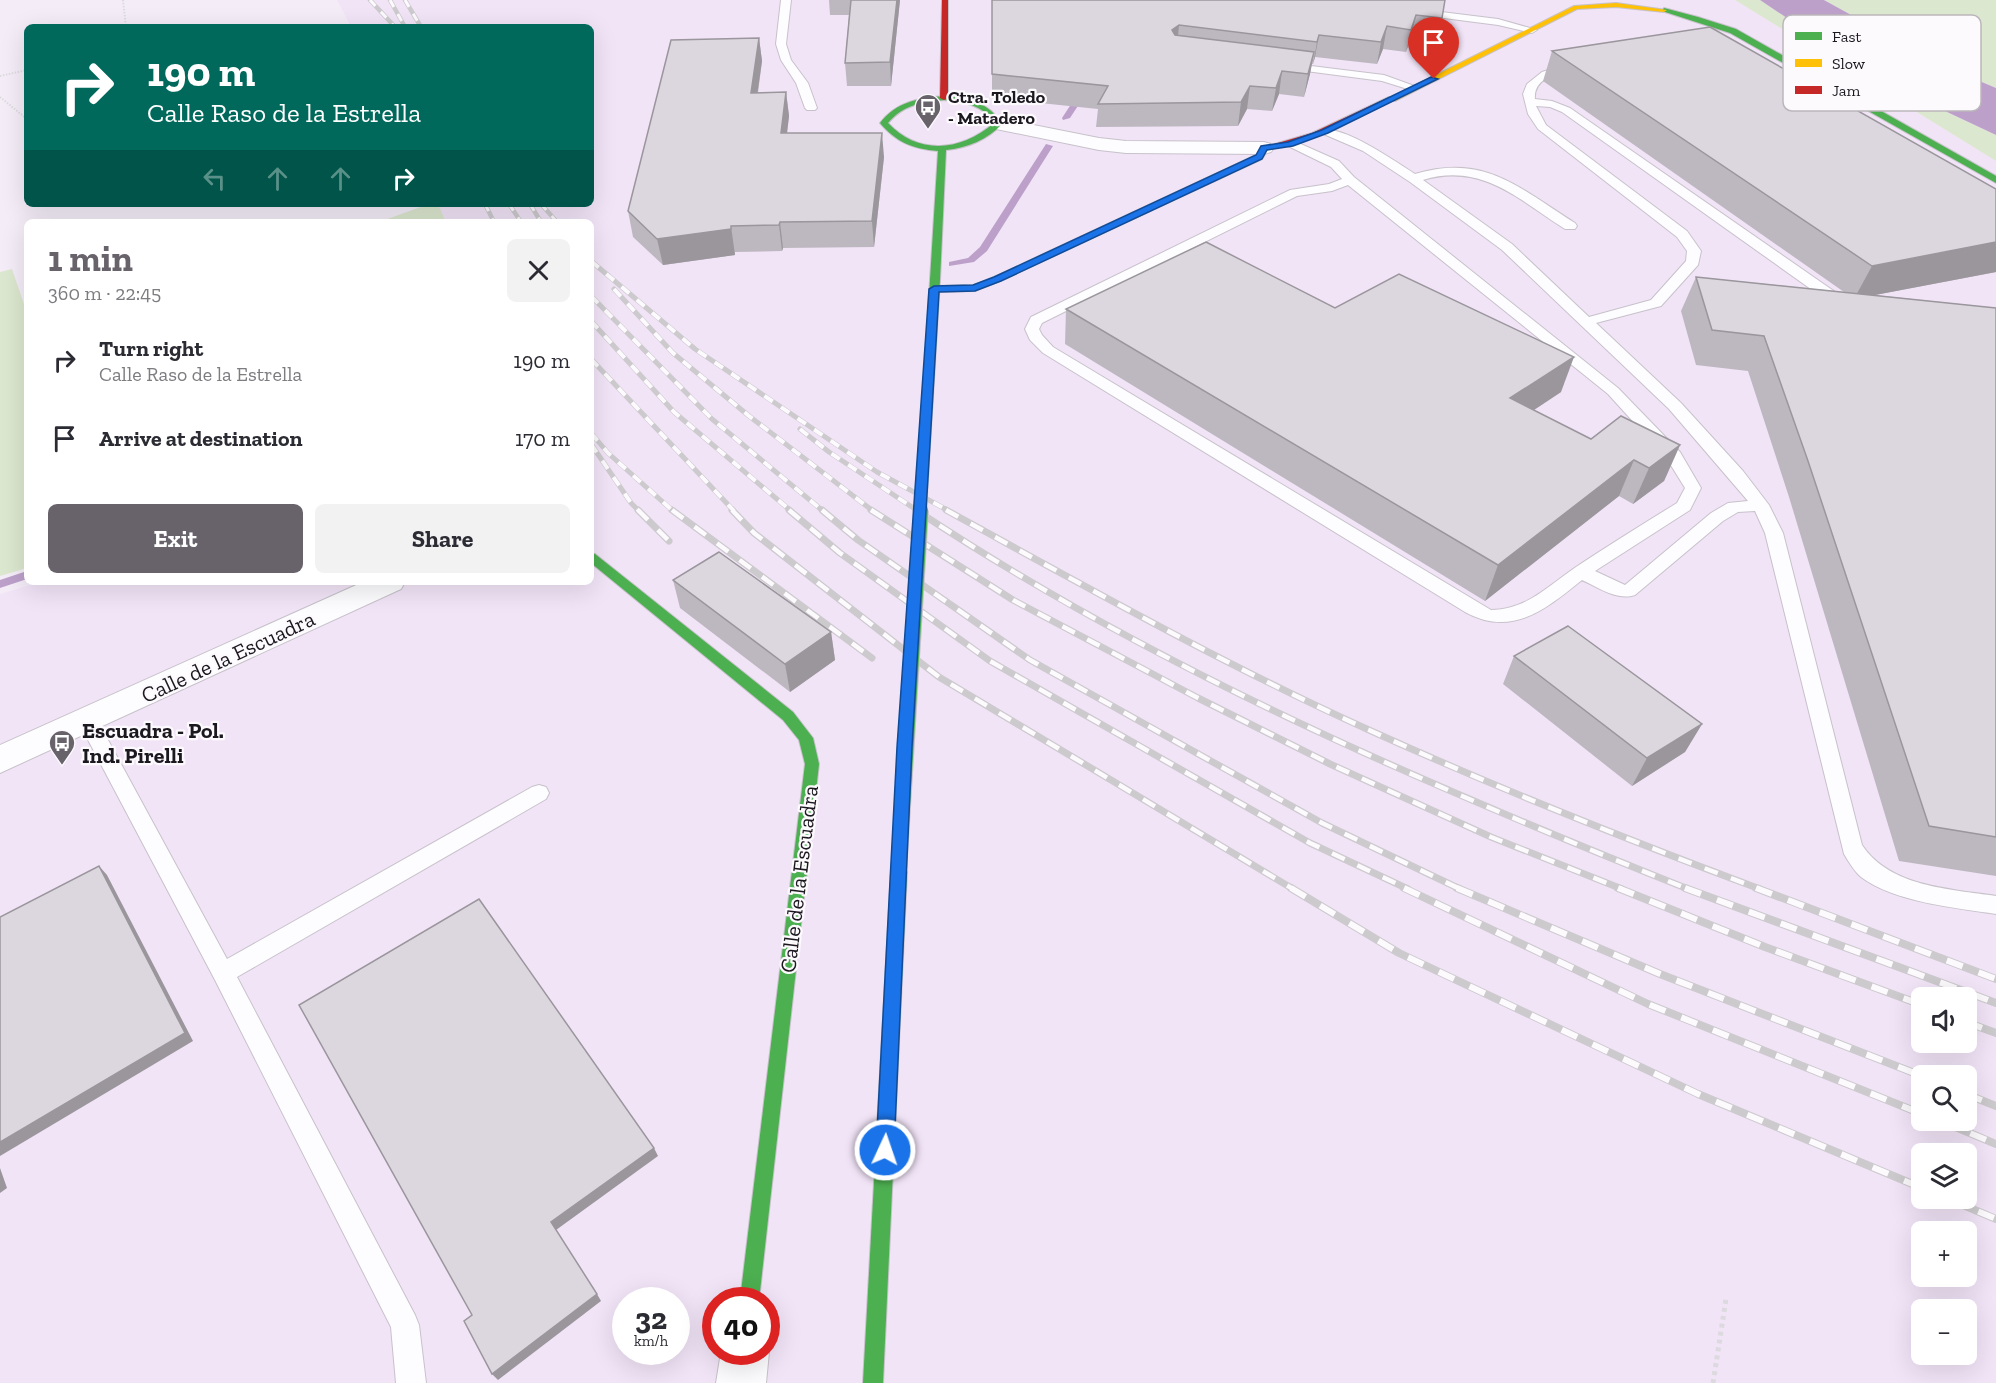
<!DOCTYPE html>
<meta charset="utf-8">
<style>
:root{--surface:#fff;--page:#f2f2f3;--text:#2b2b33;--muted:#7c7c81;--accent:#68636b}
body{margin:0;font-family:"Zilla Slab",serif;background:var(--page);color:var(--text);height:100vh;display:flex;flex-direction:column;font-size:22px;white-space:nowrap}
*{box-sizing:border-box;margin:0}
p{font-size:20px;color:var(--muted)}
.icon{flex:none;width:33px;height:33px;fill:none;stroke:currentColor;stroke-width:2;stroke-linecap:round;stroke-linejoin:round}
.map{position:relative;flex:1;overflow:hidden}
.sheet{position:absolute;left:24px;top:219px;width:570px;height:366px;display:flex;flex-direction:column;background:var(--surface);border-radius:9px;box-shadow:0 6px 24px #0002}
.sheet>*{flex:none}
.top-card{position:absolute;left:24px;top:24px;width:570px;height:183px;border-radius:9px;box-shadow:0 6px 24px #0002;background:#00695c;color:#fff;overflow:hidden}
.tools{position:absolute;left:1911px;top:987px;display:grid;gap:12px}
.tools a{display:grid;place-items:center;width:66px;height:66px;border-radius:9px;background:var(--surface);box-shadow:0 6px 24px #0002;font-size:30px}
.speed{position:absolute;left:612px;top:1287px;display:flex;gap:12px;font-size:30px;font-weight:700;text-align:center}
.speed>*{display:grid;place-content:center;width:78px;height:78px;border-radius:50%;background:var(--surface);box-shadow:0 6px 24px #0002;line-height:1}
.speed small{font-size:15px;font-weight:400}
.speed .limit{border:9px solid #d22;background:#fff;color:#111}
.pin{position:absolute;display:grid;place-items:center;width:51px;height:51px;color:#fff;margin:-62px -26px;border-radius:50% 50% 50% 0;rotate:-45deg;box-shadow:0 0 6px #0007}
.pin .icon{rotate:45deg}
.me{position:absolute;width:66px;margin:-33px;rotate:3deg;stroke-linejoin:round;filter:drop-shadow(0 0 4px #0008)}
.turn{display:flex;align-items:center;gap:21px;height:126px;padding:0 24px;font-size:27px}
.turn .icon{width:78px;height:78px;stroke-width:2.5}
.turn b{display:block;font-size:42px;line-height:51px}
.lanes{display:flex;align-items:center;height:57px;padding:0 24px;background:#0003;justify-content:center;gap:30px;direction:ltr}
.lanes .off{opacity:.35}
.round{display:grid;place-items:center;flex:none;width:63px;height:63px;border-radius:9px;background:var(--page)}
.head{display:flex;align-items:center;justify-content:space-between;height:102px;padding:0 24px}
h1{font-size:36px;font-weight:800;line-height:45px;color:var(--accent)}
.action{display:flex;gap:12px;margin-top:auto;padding:12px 24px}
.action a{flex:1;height:69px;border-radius:9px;background:var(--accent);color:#fff;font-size:24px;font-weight:800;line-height:69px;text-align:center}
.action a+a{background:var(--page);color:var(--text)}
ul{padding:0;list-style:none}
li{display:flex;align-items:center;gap:18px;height:78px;padding:0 24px}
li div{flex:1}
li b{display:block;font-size:22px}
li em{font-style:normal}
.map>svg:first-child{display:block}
.built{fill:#f1e4f7;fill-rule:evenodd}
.green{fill:#dce7cf}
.water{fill:#bca0ca}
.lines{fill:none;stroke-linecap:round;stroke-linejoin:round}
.stream{fill:#bca0ca;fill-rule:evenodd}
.lane-casing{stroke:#c7c2ca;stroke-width:2}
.street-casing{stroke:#c7c2ca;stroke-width:2}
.fast-casing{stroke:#c7c2ca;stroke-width:2}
.slow-casing{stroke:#c7c2ca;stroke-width:2}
.jam-casing{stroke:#c7c2ca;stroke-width:2}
.path-far1{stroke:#dcdade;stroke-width:2;stroke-dasharray:1.5 1.5;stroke-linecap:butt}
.path{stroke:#dcdade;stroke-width:5;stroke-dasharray:4 4;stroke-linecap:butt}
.lane{fill:#fdfcfe;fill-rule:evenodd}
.street{fill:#fdfcfe;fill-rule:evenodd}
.fast{fill:#4caf50;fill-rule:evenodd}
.slow{fill:#ffc107;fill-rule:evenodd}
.jam{fill:#c62828;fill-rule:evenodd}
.rail-far3-casing{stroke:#cccacd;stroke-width:4.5}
.rail-far2-casing{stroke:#cccacd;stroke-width:5}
.rail-far1-casing{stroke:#cccacd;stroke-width:7}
.rail-casing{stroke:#cccacd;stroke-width:8}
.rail-far3{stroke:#fdfafe;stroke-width:3;stroke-dasharray:8;stroke-linecap:butt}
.rail-far2{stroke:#fdfafe;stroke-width:4;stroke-dasharray:10;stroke-linecap:butt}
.rail-far1{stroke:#fdfafe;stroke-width:4.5;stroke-dasharray:14;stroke-linecap:butt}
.rail{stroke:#fdfafe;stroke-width:6;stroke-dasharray:17;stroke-linecap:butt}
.fast-bridge-far1-casing{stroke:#c7c2ca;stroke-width:12;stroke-linecap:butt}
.fast-bridge-casing{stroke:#c7c2ca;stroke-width:16;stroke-linecap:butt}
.fast-bridge-far1{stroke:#4caf50;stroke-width:10}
.fast-bridge{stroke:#4caf50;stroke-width:14}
.wall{fill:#bdb8c0}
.shaded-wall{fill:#9a969c}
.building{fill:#dcd6df;stroke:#9a969c;stroke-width:1.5}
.route{fill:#1a73e8;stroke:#114b97;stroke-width:1.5}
.labels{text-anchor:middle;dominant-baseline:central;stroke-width:4.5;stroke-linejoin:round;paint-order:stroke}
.far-poi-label{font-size:18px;font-weight:bold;fill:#1c181f;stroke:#fdfafe;text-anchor:start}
.street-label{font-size:22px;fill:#1c181f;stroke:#fdfafe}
.poi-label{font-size:22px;font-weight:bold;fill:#1c181f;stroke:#fdfafe;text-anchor:start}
.key{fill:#fdfafe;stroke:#bab6bb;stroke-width:1.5}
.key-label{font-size:16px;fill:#1c181f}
</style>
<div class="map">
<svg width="1996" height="1383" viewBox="0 0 1996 1383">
<rect width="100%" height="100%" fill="#f4edf8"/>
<path class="built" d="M337,0H1735L1996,161V1383H0V594L40,582H591V222H446L438,204H591V27H351ZM1922,998H1966V1042H1922ZM1922,1076H1966V1120H1922ZM1922,1154H1966V1198H1922ZM1922,1232H1966V1276H1922ZM626,1300H676V1352H626ZM716,1300H766V1352H716ZM1922,1310H1966V1354H1922Z"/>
<g class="green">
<path d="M1735,0H1760L1879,80L1996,135V161Z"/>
<path d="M1824,0H1996V88L1944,66Z"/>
<path d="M429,204H438L446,222H379Z"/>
<path d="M12,269L27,313V568L0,576V272Z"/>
</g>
<path class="water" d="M1760,0H1824L1944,66L1996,88V135L1879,80Z"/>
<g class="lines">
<g class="stream">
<path d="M1083,90L1087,92L1070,118L1063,120L1062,118L1079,92Z"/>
<path d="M1046,144L1053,146L987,251L974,262L949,266V262L968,258L980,247Z"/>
<path d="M27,571V579L0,588V580Z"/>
</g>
<g class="lane-casing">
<g id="lane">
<path d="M781,0H791L786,44L791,60L808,83L817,108L815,110H807L805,108L796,83L781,60L776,44Z"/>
<path d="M1417,9L1498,19L1537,30L1532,33L1498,25L1413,14V10Z"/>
<path d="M1287,63L1384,75L1420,88L1414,91L1382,81L1283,68L1282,66Z"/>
<path d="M1570,63L1574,64V68C1558,73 1533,78 1535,99L1552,101L1570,108L1851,303L1844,307L1822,297L1562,112L1550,107L1536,106L1546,125L1687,231L1701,251L1698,265L1661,306L1596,323L1681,403L1743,471L1769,505L1783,533L1862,845C1890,887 1950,889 1996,896V914C1956,908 1894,902 1861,877C1854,871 1849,862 1844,854L1765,533L1755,511L1738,512L1723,521L1635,595C1617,601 1599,588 1582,580C1546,609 1512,638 1465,612L1043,353L1030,340L1025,329L1031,317L1290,190L1329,184L1342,179L1331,167L1284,144L1290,140L1294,141L1339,161L1354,177L1618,388L1680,452L1701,488L1690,510L1595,571L1625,585L1711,513L1728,503L1748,501L1669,409L1502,250L1410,182L1363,151L1319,132L1321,130C1344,125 1396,162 1415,174C1485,153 1519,188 1575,223L1577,226L1575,229H1565C1519,200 1482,162 1423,180L1512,244L1589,317L1651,300L1686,261L1687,251L1677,237L1538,129L1528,114L1523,94L1527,84L1542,72ZM1348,185L1608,394L1667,459L1685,488L1677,503C1643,524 1609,545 1576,567C1548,586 1526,610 1491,610L1053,347L1042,335L1039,329L1042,323L1297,196L1332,191Z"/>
<path d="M88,714L95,716L227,959L532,787L539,785L546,787L549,793L546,799L237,977L415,1315L419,1325L426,1383H396L391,1327L215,980L78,721L81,716Z"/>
</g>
</g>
<g class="street-casing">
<g id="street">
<path d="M998,118L1099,138L1126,141L1264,142L1271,144L1274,148L1271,152L1264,154L1126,153L1099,150L991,128L988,124L991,120Z"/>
<path d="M363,582H405L401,589L0,773V745Z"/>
<path d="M766,1345L769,1352L766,1383H716L721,1352H766Z"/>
</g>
</g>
<g class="fast-casing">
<g id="fast">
<path d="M1664,8L1698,17L1736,29L1996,176V183L1730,33L1662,11Z"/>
<path d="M944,96C968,98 989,102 1002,124C987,140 967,148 946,150L940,280L935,283L930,280L938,151C913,149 896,142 880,123C896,102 918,98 944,96ZM944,100C964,102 983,105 994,123C961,151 919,156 888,123C903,105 922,102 944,100Z"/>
<path d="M591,553L595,554L793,712L813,738L819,764L759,1300H740L805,764L799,740L783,720L591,563Z"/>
<path d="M899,866L904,868L907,872L883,1383H863L891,872L894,868Z"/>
</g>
</g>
<g class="slow-casing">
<g id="slow">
<path d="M1616,3L1667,10L1664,12L1616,7L1577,9L1395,101L1388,99L1574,6Z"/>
<path d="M1262,146L1269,148L1262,159L1000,281L975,291L934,292L929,289L934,286L974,285L994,277L1256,155Z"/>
</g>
</g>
<g class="jam-casing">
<g id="jam">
<path d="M942,0H948V98L944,100L940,98Z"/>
<path d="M1389,97L1396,99L1318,136L1265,150L1261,148L1312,133Z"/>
</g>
</g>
<g class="path-far1">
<path d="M123,0L126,27"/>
<path d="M0,76L27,70"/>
<path d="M0,97L27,119"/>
</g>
<path class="path" d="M1713,1383L1726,1299"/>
<use href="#lane" class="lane"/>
<use href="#street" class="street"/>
<use href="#fast" class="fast"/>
<use href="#slow" class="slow"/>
<use href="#jam" class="jam"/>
<g class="rail-far3-casing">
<g id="rail-far3">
<path d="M370,0L395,27"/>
<path d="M390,0L405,27"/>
<path d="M405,0L421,27"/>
<path d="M485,204L494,222"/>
<path d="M509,204L521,222"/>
<path d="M530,204L541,222"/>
<path d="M541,204L557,222"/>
</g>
</g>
<g class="rail-far2-casing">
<g id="rail-far2">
<path d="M591,261L695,349L877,472L949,511"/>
<path d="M614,289L673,353L749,416L873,511"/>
<path d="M591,296L712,419L823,511"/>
<path d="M591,321L674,412L791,511"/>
<path d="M591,359L734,511"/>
<path d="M800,429L829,452L918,511"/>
<path d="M591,433L608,453L673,511"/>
<path d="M591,444L631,503L639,511"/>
</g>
</g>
<g class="rail-far1-casing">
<g id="rail-far1">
<path d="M638,510L669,541"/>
<path d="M672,510L872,658"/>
<path d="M732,510L754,533L939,677L1293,889"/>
<path d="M789,510L840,553L990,661L1310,843L1408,889"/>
<path d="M822,510L858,540L1030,660L1322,823L1460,889"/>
<path d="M871,510L1013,600L1198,698L1330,764L1491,837L1622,889"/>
<path d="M916,510C1155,669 1422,783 1688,889"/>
<path d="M946,510C1085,586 1224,665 1369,730C1497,788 1628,840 1760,889"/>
</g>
</g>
<g class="rail-casing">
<g id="rail">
<path d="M1291,888L1399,953L1698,1094L1922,1188"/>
<path d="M1404,888L1648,1004L1922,1114"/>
<path d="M1457,888L1660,974L1922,1076"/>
<path d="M1618,888L1765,947L1922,1005"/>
<path d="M1685,888L1996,1003"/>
<path d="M1756,888L1996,979"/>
<path d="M1966,1022L1996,1033"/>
<path d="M1966,1094L1996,1106"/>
<path d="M1939,1120L1996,1144"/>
<path d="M1947,1198L1996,1219"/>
</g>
</g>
<use href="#rail-far3" class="rail-far3"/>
<use href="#rail-far2" class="rail-far2"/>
<use href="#rail-far1" class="rail-far1"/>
<use href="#rail" class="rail"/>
<g class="fast-bridge-far1-casing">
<path id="fast-bridge-far1" d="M921,511L935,280"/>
</g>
<g class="fast-bridge-casing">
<path id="fast-bridge" d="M899,872L921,510"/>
</g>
<use href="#fast-bridge-far1" class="fast-bridge-far1"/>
<use href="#fast-bridge" class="fast-bridge"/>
</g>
<g class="wall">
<path d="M829,0H900L891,86H847L845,63L849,15H830Z"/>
<path d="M992,0H1445L1436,40L1411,37L1406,52L1383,49L1377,64L1315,57L1313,64H1312L1310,74L1304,97L1279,94L1272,111L1247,109L1238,126L1096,127L1098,109L992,98Z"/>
<path d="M759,38L762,61L758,93L786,92L789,116L787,133L884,157L874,247L783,248L782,251L735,252V255L663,265L633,237L628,211Z"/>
<path d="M1552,51L1996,189V272L1875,295L1996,308V876L1899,861L1789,497L1748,371L1696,365L1681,311L1696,277L1844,292L1543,81Z"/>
<path d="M1335,308L1561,392L1534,410L1591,439L1680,445L1664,481L1633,504L1619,496L1485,601L1065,344L1066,309Z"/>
<path d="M673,580L831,632L835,660L790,692L680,608Z"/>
<path d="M1514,656L1702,724L1685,752L1632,786L1503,684Z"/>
</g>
<g class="shaded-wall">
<path d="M897,0H900L891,86L890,62Z"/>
<path d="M1416,15L1411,37L1406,52L1411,30Z"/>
<path d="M1179,25L1177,48L1172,30Z"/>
<path d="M1387,26L1383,49L1377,64L1381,42Z"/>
<path d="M1319,35L1315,57L1313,64L1317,42Z"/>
<path d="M759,38L762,61L754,117L751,93Z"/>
<path d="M1314,52L1310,74L1304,97L1308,74Z"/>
<path d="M1282,71L1279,94L1272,111L1276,88Z"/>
<path d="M1250,86L1247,109L1238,126L1241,102Z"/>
<path d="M786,92L789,116L784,158L781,133Z"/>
<path d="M882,133L884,157L874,247L872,221Z"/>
<path d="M780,222L783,248L782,251L779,225Z"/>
<path d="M731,226L735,255L663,265L657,239Z"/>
<path d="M1996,242V272L1854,299L1872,266Z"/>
<path d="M1574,357L1561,392L1499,433L1510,398Z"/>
<path d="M1680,445L1664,481L1633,504L1649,468Z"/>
<path d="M1634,460L1619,496L1485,601L1498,565Z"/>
<path d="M831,632L835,660L790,692L785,664Z"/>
<path d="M1702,724L1685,752L1632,786L1647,758Z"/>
<path d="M99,866L107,875L193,1041L0,1156V1142Z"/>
<path d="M654,1148L658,1156L556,1230L551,1222Z"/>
<path d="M0,1168L7,1188L0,1193Z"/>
<path d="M597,1294L601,1301L498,1380L492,1374Z"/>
</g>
<g class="building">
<path d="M851,0H897L890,62L845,63Z"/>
<path d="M992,0H1445L1442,18L1416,15L1411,30L1387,26L1381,42L1319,35L1317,42L1179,25L1172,30L1175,35L1314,52L1308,74L1282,71L1276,88L1250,86L1241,102L1098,104L1108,86L992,74Z"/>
<path d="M1710,27L1996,189V242L1872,266L1552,51Z"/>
<path d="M759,38L751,93L786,92L781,133H882L872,221L780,222L779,225L731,226V229L657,239L628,211L671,40Z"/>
<path d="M1206,242L1335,308L1399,274L1574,357L1510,398L1591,439L1621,416L1680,445L1649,468L1634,460L1498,565L1066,309Z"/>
<path d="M1696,277L1996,308V837L1929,826L1808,461L1764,336L1712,330Z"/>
<path d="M719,552L831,632L785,664L673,580Z"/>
<path d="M1568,626L1702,724L1647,758L1514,656Z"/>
<path d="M99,866L185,1033L0,1142V917Z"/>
<path d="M479,899L654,1148L551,1222L597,1294L492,1374L464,1321L472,1315L299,1005Z"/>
</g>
<path class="route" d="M1431,77L1438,79L1328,133L1293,146L1267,150L1262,159L1001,281L975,291L939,292L912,747L894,1150L891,1157L885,1159L879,1157L876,1150L897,747L929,289L934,286L973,285L994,277L1256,155L1261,146L1288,142L1322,130Z"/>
<defs>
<g id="bus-pin" transform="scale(1.35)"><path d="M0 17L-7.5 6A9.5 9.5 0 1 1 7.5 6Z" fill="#68636b" stroke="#fdfafe"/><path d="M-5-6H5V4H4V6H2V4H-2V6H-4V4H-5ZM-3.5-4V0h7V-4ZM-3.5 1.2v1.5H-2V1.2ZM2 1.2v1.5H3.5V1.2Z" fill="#fff"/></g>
</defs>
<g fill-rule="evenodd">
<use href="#bus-pin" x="928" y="107"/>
<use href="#bus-pin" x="62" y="743"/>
</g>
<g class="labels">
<g class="far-poi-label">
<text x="948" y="97">Ctra. Toledo<tspan x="948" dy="21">- Matadero</tspan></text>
</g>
<g class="street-label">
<text transform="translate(228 657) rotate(-25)">Calle de la Escuadra</text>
<text transform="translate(799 879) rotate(-83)">Calle de la Escuadra</text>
</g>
<g class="poi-label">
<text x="82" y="730">Escuadra - Pol.<tspan x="82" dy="25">Ind. Pirelli</tspan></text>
</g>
</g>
<rect x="1783" y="15" width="198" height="96" rx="9" class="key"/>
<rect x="1795" y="32" width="27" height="8" fill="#4caf50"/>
<rect x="1795" y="59" width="27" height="8" fill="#ffc107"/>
<rect x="1795" y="86" width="27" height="8" fill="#c62828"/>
<g class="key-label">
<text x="1832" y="42">Fast</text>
<text x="1832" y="69">Slow</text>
<text x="1832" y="96">Jam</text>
</g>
</svg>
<div class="tools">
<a><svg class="icon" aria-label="sound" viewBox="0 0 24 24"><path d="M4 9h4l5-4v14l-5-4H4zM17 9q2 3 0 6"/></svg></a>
<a><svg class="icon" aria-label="search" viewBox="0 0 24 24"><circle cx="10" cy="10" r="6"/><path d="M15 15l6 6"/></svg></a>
<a><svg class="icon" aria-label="layers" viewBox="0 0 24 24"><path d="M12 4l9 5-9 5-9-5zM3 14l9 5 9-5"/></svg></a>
<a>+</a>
<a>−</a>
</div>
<div class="speed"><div>32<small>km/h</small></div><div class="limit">40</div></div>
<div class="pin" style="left:1434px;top:79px;background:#d93025"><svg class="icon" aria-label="arrive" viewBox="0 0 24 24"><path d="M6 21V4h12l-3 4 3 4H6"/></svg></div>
<svg class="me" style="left:885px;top:1150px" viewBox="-20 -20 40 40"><circle r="17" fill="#1a73e8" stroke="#fff" stroke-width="3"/><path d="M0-11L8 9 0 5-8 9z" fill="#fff"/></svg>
<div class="top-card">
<div class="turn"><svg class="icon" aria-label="right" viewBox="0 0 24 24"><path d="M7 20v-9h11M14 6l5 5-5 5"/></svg><div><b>190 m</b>Calle Raso de la Estrella</div></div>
<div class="lanes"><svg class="icon off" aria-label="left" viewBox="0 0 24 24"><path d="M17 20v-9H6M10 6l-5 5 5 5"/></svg><svg class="icon off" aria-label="ahead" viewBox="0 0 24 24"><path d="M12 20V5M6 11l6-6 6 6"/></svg><svg class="icon off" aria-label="ahead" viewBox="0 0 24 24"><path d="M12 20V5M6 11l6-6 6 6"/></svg><svg class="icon" aria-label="right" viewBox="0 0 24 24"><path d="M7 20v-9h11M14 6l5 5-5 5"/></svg></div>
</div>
<section class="sheet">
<div class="head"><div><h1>1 min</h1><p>360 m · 22:45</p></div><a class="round"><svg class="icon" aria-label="close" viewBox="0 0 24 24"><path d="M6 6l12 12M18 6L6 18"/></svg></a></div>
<ul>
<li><svg class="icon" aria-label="right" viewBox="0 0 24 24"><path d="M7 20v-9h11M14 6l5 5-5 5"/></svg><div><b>Turn right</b><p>Calle Raso de la Estrella</p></div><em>190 m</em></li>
<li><svg class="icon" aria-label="arrive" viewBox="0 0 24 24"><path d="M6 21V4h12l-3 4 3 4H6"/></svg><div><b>Arrive at destination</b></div><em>170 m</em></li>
</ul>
<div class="action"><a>Exit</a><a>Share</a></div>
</section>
</div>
